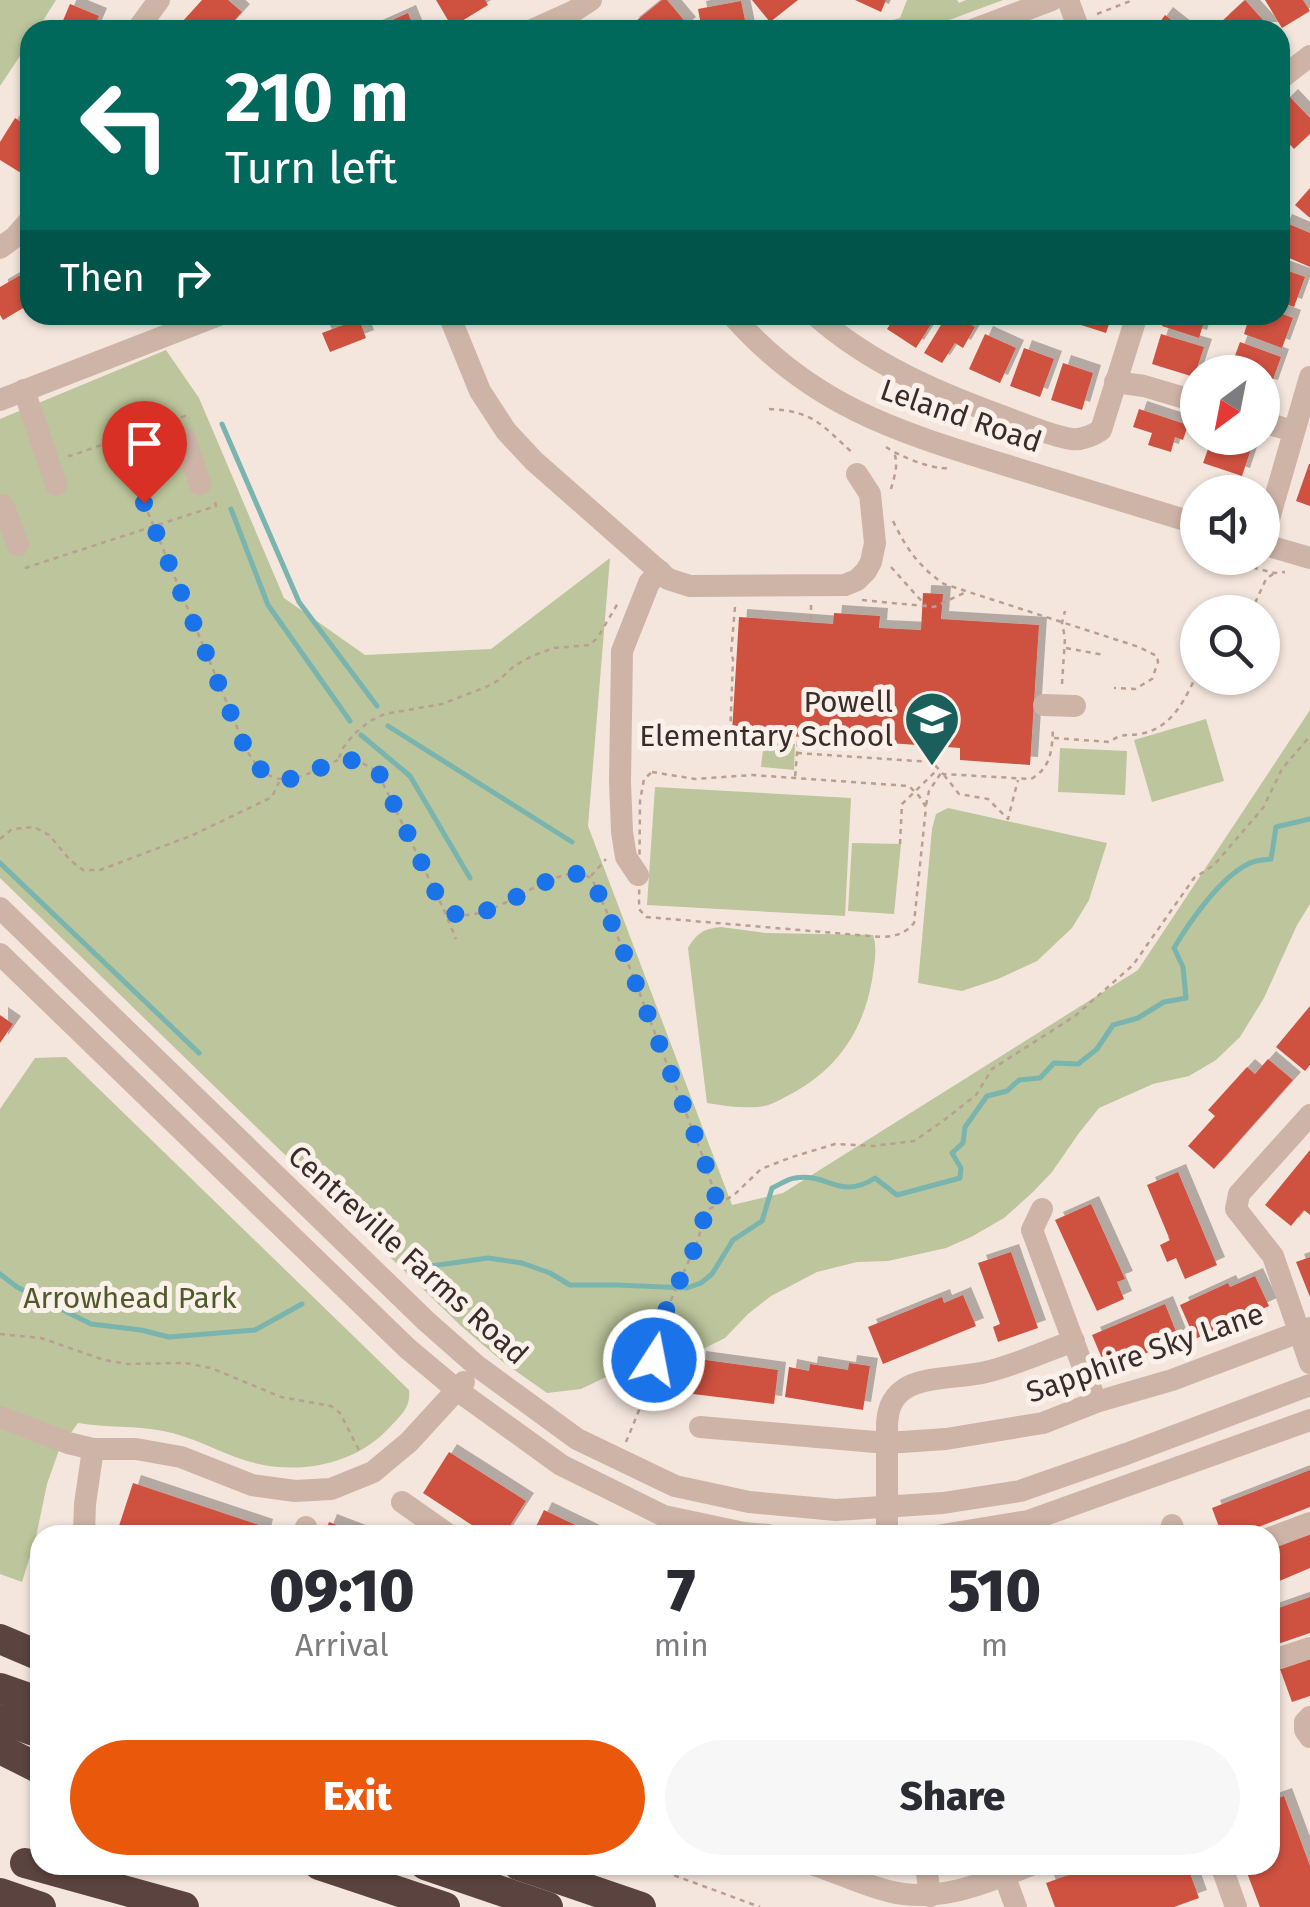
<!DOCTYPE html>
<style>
:root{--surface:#fff;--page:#f7f7f7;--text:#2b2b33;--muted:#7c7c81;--accent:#ea580c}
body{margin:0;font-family:"Fira Sans",sans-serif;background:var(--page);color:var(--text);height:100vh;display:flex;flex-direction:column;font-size:38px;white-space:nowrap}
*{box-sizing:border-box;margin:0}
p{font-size:32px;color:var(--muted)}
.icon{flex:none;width:55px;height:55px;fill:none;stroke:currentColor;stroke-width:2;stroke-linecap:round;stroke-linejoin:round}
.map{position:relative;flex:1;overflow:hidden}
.drawer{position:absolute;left:30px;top:1525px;width:1250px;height:350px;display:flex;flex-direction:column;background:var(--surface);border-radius:30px;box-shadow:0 2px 8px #0004}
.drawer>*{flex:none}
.guide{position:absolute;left:20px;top:20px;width:1270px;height:305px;border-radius:30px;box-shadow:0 2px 8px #0004;background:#00695c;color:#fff;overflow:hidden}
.needle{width:65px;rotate:212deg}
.controls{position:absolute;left:1180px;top:355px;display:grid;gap:20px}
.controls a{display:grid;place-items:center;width:100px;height:100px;border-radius:50%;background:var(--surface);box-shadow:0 2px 8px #0004;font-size:50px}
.pin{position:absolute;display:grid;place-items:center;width:85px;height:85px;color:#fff;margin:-102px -42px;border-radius:50% 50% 50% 0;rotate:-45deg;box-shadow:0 0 10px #0007}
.pin .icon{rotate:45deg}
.me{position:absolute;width:110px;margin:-55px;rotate:11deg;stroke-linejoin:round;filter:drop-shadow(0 0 8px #0008)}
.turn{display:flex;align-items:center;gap:35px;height:210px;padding:0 40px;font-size:45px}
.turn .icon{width:130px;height:130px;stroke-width:2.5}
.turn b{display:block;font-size:70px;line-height:85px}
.then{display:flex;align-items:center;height:95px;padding:0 40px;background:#0003;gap:20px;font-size:38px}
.eta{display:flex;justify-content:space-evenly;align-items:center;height:170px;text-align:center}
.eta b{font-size:60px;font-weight:800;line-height:70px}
.primary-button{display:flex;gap:20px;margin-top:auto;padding:20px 40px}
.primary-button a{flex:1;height:115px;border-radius:60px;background:var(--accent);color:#fff;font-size:40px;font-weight:800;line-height:115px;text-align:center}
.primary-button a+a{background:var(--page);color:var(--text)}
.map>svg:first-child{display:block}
.green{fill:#bcc59b}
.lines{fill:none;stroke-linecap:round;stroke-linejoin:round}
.stream{stroke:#79b4af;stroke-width:5}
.building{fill:#cf5140;filter:url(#shadow)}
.path{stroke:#ba9e91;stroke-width:2.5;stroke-dasharray:5 5;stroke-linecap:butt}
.minor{stroke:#ceb4a7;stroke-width:22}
.highway{stroke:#5b443f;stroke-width:30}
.route{stroke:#1a73e8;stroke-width:18;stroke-dasharray:0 32.4}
.labels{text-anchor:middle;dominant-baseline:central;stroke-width:10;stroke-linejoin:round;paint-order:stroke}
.street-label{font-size:30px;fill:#3a2c28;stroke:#fbf1ea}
.poi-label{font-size:30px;fill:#3a2c28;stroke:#fbf1ea;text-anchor:end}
.park-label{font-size:30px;fill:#4e5a2a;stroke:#fbf1ea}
</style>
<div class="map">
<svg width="1310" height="1907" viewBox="0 0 1310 1907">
<defs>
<filter id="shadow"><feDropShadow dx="8" dy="-8" stdDeviation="0" flood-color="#0004"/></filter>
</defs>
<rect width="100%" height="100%" fill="#f4e6dd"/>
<g class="green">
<path d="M0,0H56L37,30H30V41L0,86Z"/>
<path d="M907,0H957L959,3L966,0H1003L952,19L912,30H858L900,18Z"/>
<path d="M166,350L199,398L284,598L365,655L491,649L610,558L588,826L732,1205L783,1193L1138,970L1310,710V904L1297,925L1264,998L1240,1037L1216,1060L1189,1076L1153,1084L1099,1108L1079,1133L1052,1172L1033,1192L1004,1218L971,1237L946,1248L888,1261L857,1262L817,1272L771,1296L748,1314L725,1338L705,1348L671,1360L635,1363L581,1389L547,1393L503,1362L461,1326L0,878V419Z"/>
<path d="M1206,719L1224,781L1152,802L1134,740Z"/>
<path d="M764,741L795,744L794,770L761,767Z"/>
<path d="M1060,748L1127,751L1125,795L1058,792Z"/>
<path d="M655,787L851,798L845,916L647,905Z"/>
<path d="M948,808L1107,843L1089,900L1072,928L1037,961L998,979L962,991L918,983L932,829L936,814Z"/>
<path d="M852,843L901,844L894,914L848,911Z"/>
<path d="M721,927L766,933L873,935C878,950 874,965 872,980C863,1032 836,1071 789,1095C783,1098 775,1103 768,1105C748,1110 727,1106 707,1103L688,948C697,933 703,929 721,927Z"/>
<path d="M66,1057L409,1390C411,1408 400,1416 388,1429C352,1467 293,1476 244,1460C217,1451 191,1436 163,1431C135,1425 106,1428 78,1423L59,1450L47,1484L36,1537L22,1582L0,1574V1109L35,1058Z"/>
</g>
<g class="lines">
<g class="stream">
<path d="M222,424L299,602L377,706"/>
<path d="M231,509L268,605L350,721"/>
<path d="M388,726L572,842"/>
<path d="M361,735L410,776L470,878"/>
<path d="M0,863L199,1053"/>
<path d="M424,1267L488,1258L522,1263L550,1273L570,1285H617L687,1288L701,1283L712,1274L733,1240L762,1221L772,1188C779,1185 787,1179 795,1178C827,1172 840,1201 875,1178L897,1195L960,1178L961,1168L952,1153L963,1143L965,1127L987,1096L1007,1091L1019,1080L1040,1078L1054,1063L1078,1064L1097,1049L1113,1025L1138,1018L1164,1002L1186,998L1183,967L1174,948C1190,921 1220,878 1248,864C1255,860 1263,860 1271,859L1276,827L1310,819"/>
<path d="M0,1274L17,1287L91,1324L141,1330L169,1337L255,1330L302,1304"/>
</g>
</g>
<g class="building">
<path d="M202,0H228L242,12L226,30L221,25L217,30H191L182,22Z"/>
<path d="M436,0H485L488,5L452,27Z"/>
<path d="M662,0H667L688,25L682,30H635L631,25Z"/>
<path d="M752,0H798L770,22Z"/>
<path d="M855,0H886L881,12Z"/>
<path d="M1245,0L1272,30H1229L1221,22Z"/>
<path d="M1265,0H1303L1310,11L1282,28Z"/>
<path d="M741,1L747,30H702L698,9Z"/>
<path d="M70,4L99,16L93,30H59Z"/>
<path d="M408,13L415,30H370Z"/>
<path d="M1165,15L1184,30H1154Z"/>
<path d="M1290,97L1310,118V134L1294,149L1280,134V107Z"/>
<path d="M15,118L30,128V159L21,173L0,160V142Z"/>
<path d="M1310,188V218L1295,205Z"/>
<path d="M1284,222L1310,233V267L1280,254V231Z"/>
<path d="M1280,268L1305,277L1294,307L1280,302Z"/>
<path d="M24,273L30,282V304L3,320L0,315V287Z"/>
<path d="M1280,313L1293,318L1282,348L1244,334L1250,315Z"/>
<path d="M896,315H937L916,348L887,329Z"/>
<path d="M947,315H955L975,327L963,348L955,343L942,363L924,353Z"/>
<path d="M1078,315H1112L1106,333L1075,323Z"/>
<path d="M1166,315H1206L1199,338L1162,326Z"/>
<path d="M359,319L366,338L330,352L322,333Z"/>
<path d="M985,334L1016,348L1000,383L969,369Z"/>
<path d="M1161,334L1204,347L1194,377L1152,364Z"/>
<path d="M1240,342L1281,357L1270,388L1262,386V372H1229Z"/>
<path d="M1024,348L1054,359L1040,397L1010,386Z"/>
<path d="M1063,363L1093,373L1082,410L1051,400Z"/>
<path d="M1139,409L1188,425L1183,440L1175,437L1171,452L1148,445L1152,433L1133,427Z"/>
<path d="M1212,438H1228L1252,446L1242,476L1203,463Z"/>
<path d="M1309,464H1310V506L1296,501Z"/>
<path d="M923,593L943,594L941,619L1039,625L1030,765L960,760V748L732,732L739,617L833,624L834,613L880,616L879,628L921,630Z"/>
<path d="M1310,1006V1065L1305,1071L1276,1047Z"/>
<path d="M0,1015L13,1024L0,1043Z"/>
<path d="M1268,1059L1293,1080L1214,1169L1188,1146L1215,1116L1208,1110L1247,1067L1255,1074Z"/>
<path d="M1310,1150V1215L1304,1210L1291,1226L1265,1205Z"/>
<path d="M1178,1172L1217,1265L1185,1279L1176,1258L1167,1262L1160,1245L1170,1240L1147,1185Z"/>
<path d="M1091,1204L1125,1279L1117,1282L1124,1299L1097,1311L1055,1220Z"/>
<path d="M1011,1252L1038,1328L998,1342L993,1327L1000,1324L978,1263Z"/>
<path d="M1310,1257V1297L1296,1262Z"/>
<path d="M1255,1276L1269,1306L1195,1339L1180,1305L1228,1283L1230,1287Z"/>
<path d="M963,1295L976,1326L883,1364L868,1327L942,1297L944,1303Z"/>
<path d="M1165,1304L1179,1339L1107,1370L1092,1335Z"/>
<path d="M698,1359L778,1370L774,1404L693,1394Z"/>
<path d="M849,1363L870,1366L863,1410L785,1397L789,1367L809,1371L810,1364L848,1370Z"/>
<path d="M449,1452L526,1501L504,1535H487L423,1493Z"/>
<path d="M1310,1470V1507L1238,1535H1222L1212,1508Z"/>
<path d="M133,1483L265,1527L263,1535H116Z"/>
<path d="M544,1510L596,1535H532Z"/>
<path d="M329,1522L363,1535H324Z"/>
<path d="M1310,1531V1568L1270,1585V1548Z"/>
<path d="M1310,1597V1633L1272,1646L1270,1611Z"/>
<path d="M1310,1658V1696L1292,1702L1280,1669Z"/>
<path d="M1284,1796L1310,1866V1907H1260L1244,1865H1270V1801Z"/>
<path d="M1097,1865H1187L1199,1898L1174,1907H1055L1046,1883Z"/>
</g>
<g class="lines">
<g class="path">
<path d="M1097,14L1133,0"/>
<path d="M769,409C815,411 822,426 854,454"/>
<path d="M886,447C899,456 933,470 948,468"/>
<path d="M68,455L70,456L188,415L189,418"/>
<path d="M891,489C894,478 899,464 894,453"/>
<path d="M144,503L246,749C265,783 285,786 318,769C325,766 333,761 340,760C354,757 366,765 377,771L444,910L456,939"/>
<path d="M893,521C906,548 919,567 944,584L1139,647L1157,656L1158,662L1152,679L1135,689L1114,688"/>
<path d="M1225,558L1228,561L1274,573L1285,572"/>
<path d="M891,567L926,606"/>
<path d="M25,568L216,506L214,498"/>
<path d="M862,600L934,607L966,592"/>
<path d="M735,607L731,654L733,659L730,738L798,741L795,778"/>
<path d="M1251,612L1266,579L1273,574"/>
<path d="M811,620V604"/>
<path d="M1066,648L1104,655"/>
<path d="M1062,684L1065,638L1062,623L1065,611"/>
<path d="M1054,738L1110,742C1121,733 1127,736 1140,734C1173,728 1185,699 1198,672"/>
<path d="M797,753L932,762L943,774L1031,779C1052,767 1052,749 1053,727"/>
<path d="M339,758L343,748L354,734L370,721L385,714L442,704L486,687L499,680L514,666L532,656L554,648L590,645L598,637L618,603"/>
<path d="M652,772L695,779L752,775L909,786L919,796L926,807L914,923C905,934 896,936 882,937L646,917L639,909L640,801L644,779Z"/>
<path d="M944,775L959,794L988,799L1008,819L1018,780"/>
<path d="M926,805L929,791L941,773"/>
<path d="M0,839L12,829L34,827L49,835L70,860L83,870H100L193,835L272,797L279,782"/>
<path d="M900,844L902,804L937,770"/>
<path d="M591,876L606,859"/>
<path d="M445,911C491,934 556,853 592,879L617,935L703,1157L718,1204"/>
<path d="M0,1334L41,1338L104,1360L128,1364L185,1363L211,1368L281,1397L331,1406L340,1413L361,1454"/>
<path d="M626,1442L654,1374L658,1328L697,1243L706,1211L734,1195L761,1169L792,1157L835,1144L873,1146L914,1141L943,1121L976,1095L992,1069L1075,1016L1133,965L1194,878L1214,865L1263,808L1282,769L1310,736"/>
<path d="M646,1865L760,1907"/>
</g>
<g class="minor">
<path d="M1068,0L1079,30"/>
<path d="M137,30L159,0"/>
<path d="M532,30L574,11L591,0"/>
<path d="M972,30L1052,0"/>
<path d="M1280,79L1310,56"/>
<path d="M0,248L15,237L30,220"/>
<path d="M449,315L480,391L506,431L534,461L668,579L690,586L845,585L857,580L866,571L871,562L875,543L870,494L857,474"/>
<path d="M732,315C813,408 902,433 1015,468C1076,487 1137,505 1198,524"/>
<path d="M815,315C871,365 943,395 1013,420C1032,427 1052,436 1072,439C1083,440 1092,436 1101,430L1137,315"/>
<path d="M1115,382L1144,386L1198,402"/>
<path d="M24,390L56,485"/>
<path d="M0,400L219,315"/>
<path d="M1262,422L1293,431"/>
<path d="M185,438L200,484"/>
<path d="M3,505L18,545"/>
<path d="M1262,543L1310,377"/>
<path d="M1262,544L1310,558"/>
<path d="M1044,705L1075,706"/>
<path d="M638,875L626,857L622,832L620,782L622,651L649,583L660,571"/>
<path d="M0,908L426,1321L477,1366L577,1439L675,1486L749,1502L836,1510L943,1503L1020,1491L1126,1454L1310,1385"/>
<path d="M0,954L407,1348L457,1390L561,1465L664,1516L744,1533L768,1535"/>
<path d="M1310,1115L1239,1194L1236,1209L1273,1256L1310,1363"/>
<path d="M1042,1209L1032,1230L1096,1402"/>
<path d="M0,1417L68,1443L93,1449H136L181,1457L252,1485L295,1491L331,1489L373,1472L409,1442L464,1382"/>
<path d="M700,1427L887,1443L946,1439L1043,1423L1096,1402L1172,1380L1310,1328"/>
<path d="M402,1502L449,1535"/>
<path d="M1172,1525L1175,1535"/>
<path d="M84,1535L85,1504L93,1449"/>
<path d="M303,1535L306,1527"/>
<path d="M887,1535V1424C888,1410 891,1399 903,1390C922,1376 962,1378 986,1372C1016,1365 1045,1351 1074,1341"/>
<path d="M942,1535L1028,1521L1310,1420"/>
<path d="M1270,1538L1310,1523"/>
<path d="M1280,1658L1310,1648"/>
<path d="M1310,1717L1305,1722V1730L1310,1737"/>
<path d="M814,1865C839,1873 863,1885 888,1891C938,1904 985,1883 1031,1865"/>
<path d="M926,1865L930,1896"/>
<path d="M1221,1865L1236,1907"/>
<path d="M1004,1875L1016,1907"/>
</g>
<g class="highway">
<path d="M0,1639L40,1656"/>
<path d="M0,1688L40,1702"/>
<path d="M0,1719L40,1733"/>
<path d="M0,1749L40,1769"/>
<path d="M25,1863L184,1907"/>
<path d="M319,1865L445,1907"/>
<path d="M425,1865L548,1907"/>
<path d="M518,1865L641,1907"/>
<path d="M0,1893L41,1907"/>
</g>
</g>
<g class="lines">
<path class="route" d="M144,503L246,750C265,783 285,786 318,769C325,766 333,761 340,760C354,758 366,765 378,771L444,910C491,935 555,853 592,879L617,935L703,1156L718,1204L706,1211L697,1243L658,1328L654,1360"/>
</g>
<defs>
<g id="school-pin" transform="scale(2.875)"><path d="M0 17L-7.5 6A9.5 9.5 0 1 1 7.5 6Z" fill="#1a5f5b" stroke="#fbf1ea"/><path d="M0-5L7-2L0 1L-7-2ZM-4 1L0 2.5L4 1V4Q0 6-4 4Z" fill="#fff"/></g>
</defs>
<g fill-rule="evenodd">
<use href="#school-pin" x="932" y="719"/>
</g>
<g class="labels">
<g class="street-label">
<text transform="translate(961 416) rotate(19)">Leland Road</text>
<text transform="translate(408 1255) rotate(42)">Centreville Farms Road</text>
<text transform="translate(1145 1353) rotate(-19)">Sapphire Sky Lane</text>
</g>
<g class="poi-label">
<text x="893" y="702">Powell<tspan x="893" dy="34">Elementary School</tspan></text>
</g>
<g class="park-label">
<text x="130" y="1298">Arrowhead Park</text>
</g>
</g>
</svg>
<div class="controls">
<a><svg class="needle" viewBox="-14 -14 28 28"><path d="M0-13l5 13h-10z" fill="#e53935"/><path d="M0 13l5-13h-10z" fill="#7c7c81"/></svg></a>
<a><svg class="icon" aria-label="sound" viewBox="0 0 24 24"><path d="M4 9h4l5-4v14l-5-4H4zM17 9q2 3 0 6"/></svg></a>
<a><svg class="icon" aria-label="search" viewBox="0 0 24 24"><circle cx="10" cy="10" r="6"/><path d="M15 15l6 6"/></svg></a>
</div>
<div class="pin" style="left:144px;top:503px;background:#d93025"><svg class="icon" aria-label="arrive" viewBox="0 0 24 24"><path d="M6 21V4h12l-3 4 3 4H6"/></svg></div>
<svg class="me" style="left:654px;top:1360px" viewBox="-20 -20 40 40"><circle r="17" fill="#1a73e8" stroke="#fff" stroke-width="3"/><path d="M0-11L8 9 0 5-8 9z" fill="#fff"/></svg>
<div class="guide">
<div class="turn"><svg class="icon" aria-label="left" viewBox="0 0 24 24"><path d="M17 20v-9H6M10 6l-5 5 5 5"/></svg><div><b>210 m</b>Turn left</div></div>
<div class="then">Then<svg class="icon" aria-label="right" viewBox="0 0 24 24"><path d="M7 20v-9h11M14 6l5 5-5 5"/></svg></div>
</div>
<section class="drawer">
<div class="eta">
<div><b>09:10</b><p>Arrival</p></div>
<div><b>7</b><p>min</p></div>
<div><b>510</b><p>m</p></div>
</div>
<div class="primary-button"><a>Exit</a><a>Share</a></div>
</section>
</div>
